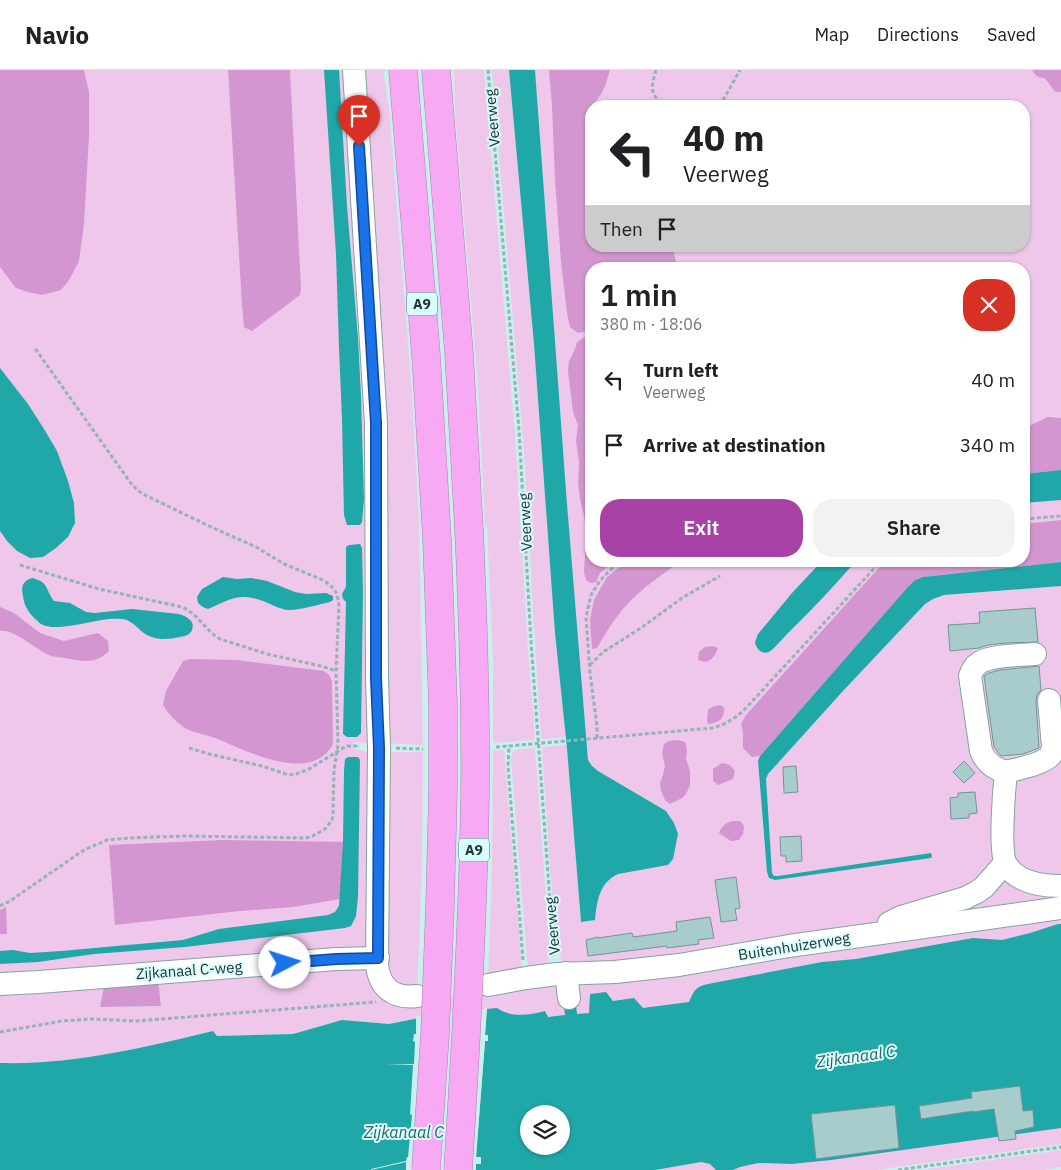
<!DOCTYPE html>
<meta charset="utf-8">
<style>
:root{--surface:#fff;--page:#f2f2f2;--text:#202124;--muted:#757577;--line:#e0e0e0;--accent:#a942a6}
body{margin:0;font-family:"IBM Plex Sans",sans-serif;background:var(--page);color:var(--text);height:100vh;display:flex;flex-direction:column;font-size:19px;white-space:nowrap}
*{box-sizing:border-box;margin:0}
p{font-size:16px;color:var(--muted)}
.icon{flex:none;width:28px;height:28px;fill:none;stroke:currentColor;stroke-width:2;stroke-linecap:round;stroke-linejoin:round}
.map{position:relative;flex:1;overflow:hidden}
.side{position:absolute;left:585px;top:192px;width:445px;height:305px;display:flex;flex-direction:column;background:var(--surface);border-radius:20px;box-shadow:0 1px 4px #0004}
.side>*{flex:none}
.guide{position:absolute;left:585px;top:30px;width:445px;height:152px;border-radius:20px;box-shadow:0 1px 4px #0004;background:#fff;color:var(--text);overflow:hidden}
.tools{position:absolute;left:520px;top:1035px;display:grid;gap:10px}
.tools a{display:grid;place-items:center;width:50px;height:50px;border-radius:50%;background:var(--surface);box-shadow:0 1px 4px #0004;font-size:25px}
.pin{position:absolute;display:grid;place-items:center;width:42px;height:42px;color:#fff;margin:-51px -21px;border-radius:50% 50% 50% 0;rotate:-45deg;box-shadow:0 0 5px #0007}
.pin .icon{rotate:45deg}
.me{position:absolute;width:55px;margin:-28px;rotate:85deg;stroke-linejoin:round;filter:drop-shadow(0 0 4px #0008)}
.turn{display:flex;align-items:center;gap:18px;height:105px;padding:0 15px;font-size:22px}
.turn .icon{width:65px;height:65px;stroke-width:2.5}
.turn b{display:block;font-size:35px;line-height:42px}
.then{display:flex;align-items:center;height:48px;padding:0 15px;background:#0003;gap:10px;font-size:19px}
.round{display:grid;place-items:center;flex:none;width:52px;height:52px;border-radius:20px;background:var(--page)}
.summary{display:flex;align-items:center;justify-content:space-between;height:85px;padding:0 15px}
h1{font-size:30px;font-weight:600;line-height:38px}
.action{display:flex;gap:10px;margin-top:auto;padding:10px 15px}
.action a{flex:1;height:58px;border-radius:20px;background:var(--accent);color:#fff;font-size:20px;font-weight:600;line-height:58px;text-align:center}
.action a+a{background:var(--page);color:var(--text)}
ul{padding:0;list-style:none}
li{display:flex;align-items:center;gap:15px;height:65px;padding:0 15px}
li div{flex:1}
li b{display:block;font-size:19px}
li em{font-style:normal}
header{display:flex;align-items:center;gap:30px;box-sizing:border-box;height:70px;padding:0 25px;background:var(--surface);border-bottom:1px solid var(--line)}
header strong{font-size:24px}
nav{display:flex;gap:28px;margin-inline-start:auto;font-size:18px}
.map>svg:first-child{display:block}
.green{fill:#eec7eb;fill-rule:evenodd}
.forest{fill:#d496d0}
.water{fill:#20a7a7;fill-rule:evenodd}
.pier{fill:#caefee}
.building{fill:#a8cccc;stroke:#729595}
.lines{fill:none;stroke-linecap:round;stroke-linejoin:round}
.minor-casing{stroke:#80a3a3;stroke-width:24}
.highway-casing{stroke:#ae80b1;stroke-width:29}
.path{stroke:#95b3b2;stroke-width:3;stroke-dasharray:4 2.5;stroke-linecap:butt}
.minor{stroke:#fff;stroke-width:22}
.highway{stroke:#f8a9f4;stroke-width:28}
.highway-bridge-casing{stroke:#ae80b1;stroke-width:29;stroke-linecap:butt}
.highway-bridge{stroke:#f8a9f4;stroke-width:28}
.route-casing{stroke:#114b97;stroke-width:12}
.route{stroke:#1a73e8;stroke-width:9}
.labels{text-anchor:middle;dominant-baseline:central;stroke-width:4;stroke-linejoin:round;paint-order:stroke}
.shield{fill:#d7fdfc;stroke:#5a7070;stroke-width:1}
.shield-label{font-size:14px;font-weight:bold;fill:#253434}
.street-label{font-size:15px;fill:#253434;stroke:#d7fdfc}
.water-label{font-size:16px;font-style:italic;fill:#2c605f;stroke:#d7fdfc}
</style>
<header>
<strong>Navio</strong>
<nav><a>Map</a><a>Directions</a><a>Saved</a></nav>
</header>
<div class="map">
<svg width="1061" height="1100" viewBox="0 0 1061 1100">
<rect width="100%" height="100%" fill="#caefee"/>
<g class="green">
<path d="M0,0H347L366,322L368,673L354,672L353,680H361L371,683L366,880L0,911Z"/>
<path d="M356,0H383L389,38L412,324L419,450L423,675L384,673Z"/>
<path d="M454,0H484L515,366L528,580L535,667L534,669L532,670L493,673V588L487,456H485L478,316L455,42Z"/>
<path d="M492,0H509L534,274L555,563L566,667L543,669L541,668L533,540L529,461L524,382Z"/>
<path d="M535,0H1061V492L923,507L908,517L760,686L758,691L765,783V709L768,704L843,621L925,534L933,529L944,525L1061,516V834L751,879L565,895C560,889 559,883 557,875L550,797L542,678L544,677L567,675L581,852L595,850C597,831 599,813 618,804L673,789L677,764L666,741L598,701L592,696L588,690L567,434ZM591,36H1024V176H591ZM591,199H1024V491H591Z"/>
<path d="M534,678L535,679L550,885L548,895L528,900L511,688L513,682L516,680Z"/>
<path d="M504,680L522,901L488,912L492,801L493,681Z"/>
<path d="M384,682H423C423,762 421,842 417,923L406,920L388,906Z"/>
<path d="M1061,842V1074L875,1100H476V1094H481V1087H476L485,971H487L485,965L487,931L486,939L419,948L389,954L342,950L293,964L217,966L212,961C143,979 71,995 0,993V918L105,911L100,937L161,936L158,909L362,895L368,902L405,933ZM529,1044H561V1076H529Z"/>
<path d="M1061,1080V1097L1043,1100H921Z"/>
</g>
<g class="forest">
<path d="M0,0H84L89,22V66L84,154L79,191L69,210L61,220L42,225L28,222L16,218L0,197Z"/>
<path d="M228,0H290L301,219L300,225L252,261L244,257L242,235Z"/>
<path d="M549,0H610C607,10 605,19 599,27C594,35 586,38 585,47L588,53L591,54V176H672L678,199H591V260L578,263L570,257L567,243L561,192L555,109L552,36Z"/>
<path d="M1032,0H1061V22H1056C1051,18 1050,13 1044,8C1038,8 1035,5 1032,0Z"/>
<path d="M591,266V491H615L600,503L596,512L591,513L586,510L584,502L586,464L584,445L580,429L578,413L579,392L576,371L578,355L573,342L568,301L569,291L575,279L577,272L585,267Z"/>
<path d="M1048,347L1061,348V400L1024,404V361L1031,355Z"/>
<path d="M1061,450V492L923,507L915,510L760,686L752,687L743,678V662L741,654L746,645L885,491H1024V454Z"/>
<path d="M627,491H682C658,507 633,524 616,548C609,557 603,568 597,578L592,579L590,550L594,530L607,507Z"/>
<path d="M0,537L14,543L40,563L64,571L98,563L108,571L109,581C95,595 82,591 65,588C60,587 53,587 49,585C37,580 13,558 0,561Z"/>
<path d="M713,576L718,578C714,588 709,595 698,590L699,582L705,577Z"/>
<path d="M190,589L237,590L324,601L329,605L332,611L333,674C312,714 249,682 220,670C210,665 197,664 187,659C177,653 169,645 163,635L166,621L183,591Z"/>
<path d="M721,635L724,638C725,649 719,652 709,654L707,652L708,640L714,636Z"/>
<path d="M678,670L685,672L687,680L686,689L690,701V715L686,724L682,728L670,734L665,730L661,721L660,713L663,705L665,696L662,684L664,674L669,671Z"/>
<path d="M722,693L730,695L735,701L733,709L718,715L713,711V699Z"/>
<path d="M733,751H740L744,756L743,764L739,770L731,771L719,763C722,756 725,753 733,751Z"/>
<path d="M222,770L348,772L346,828L293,837L240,841L115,855L109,775Z"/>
<path d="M6,837L7,864H0V840Z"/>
<path d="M158,909L161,936L100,937L105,911Z"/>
</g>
<g class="water">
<path d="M324,0H339L347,136L358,268L361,326L364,429L362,452L360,455H347L344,445L342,349L339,277L336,184Z"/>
<path d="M509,0H535L567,434L588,690L592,696L598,701L666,741L674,753L678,764L673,789L668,795L618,804C599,813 597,831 595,850L581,852L567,678L555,563L534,274Z"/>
<path d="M0,298L28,334L44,359L57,381L68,411L74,433L75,453L68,467L56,478L43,487L30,488L17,481L7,471L0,461Z"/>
<path d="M1061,400V430L1024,433V404Z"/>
<path d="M360,474L362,478L363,522L361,663L357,667H347L343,664L346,532L343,529L342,524L346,517V477L349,475Z"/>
<path d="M822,491H856C834,516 812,540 788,563C783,568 774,579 769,582C761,585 756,578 755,572L758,564L792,523Z"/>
<path d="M1061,492V516L944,525L933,529L925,534L843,621L768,704L766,709L772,803L774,806H778L931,783L932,786L931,788L775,810L769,808L767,802L758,691L760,686L908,517L915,510L923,507Z"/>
<path d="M223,507L237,509L251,508L267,511L295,522L306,524L326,523L333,526V530L330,532C320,534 297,541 288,540C279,539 271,534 263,531C238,522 229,530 208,539L203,537L198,533L197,527L202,519Z"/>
<path d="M32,508C49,512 45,519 54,531L70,533L86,542L95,543L132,539L179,544C186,546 196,551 192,560C190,565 185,566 180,567C166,570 152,571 140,560C135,555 129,549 121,549C99,546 59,564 41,554C39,553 37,550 35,549C28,542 24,535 23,526C21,517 22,511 32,508Z"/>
<path d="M348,687H358L360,690L358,827L356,846L351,856L345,858L185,877L94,884L38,892L0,894V881L13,880L30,883L61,881L183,870L219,859L328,845L335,842L339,836L343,771L344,701L345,689Z"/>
<path d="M1058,854H1061V1058L831,1090L791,1094L758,1093L740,1097L733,1100H716L710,1094L701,1092L655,1100H476V1094H481V1087H476L485,971H487L485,965L487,939L497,938C511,948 529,945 545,941L548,947L565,945L563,929L575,928L577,944L589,943L590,924L606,922L613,931L634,928L643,938L689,932C694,921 695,917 708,914L822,892L856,889L973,868L1002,870L1030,863ZM529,1044H561V1076H529Z"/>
<path d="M419,948L471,1100H0V993C71,995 143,978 213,961L217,966L293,964L342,950L389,954Z"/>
</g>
<path class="pier" d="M487,937L485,965H488V971H485L476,1087H481V1094H476V1100H406V1092L371,1100V1099L406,1091L407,1087H408L412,1045L410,1044L413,995L386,994H414L415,972L413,971L414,964H416V946L452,941L485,940V938Z"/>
<g class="building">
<path d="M1035,538L1038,572L1005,573L988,575L979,578L950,581L948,555L980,553L979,542Z"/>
<path d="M1039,596L1041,620L1037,625L1036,631L1039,678L1023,684L1001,686L994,677L986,621L984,606L989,603L1000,600Z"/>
<path d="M964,691L975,703L964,713L953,702Z"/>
<path d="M796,696L798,722L784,723L783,697Z"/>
<path d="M975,722L977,743L969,744V748L951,749L950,728L958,727V723Z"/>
<path d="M801,766L802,791L786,792V786H781L780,767Z"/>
<path d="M736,807L740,838L735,839L737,850L721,852L715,810Z"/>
<path d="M710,847L714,868L698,870L699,874L667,878V876L588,886L586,870L598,867V868L632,863L633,867L677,861L676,852Z"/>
<path d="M1020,1016L1023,1041L1033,1040L1034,1057L1015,1061L1016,1069L999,1071L994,1039L973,1042V1041L921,1049L919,1036L972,1028L971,1022Z"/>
<path d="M895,1035L899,1078L816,1089L811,1044Z"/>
</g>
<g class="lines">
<g class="minor-casing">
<g id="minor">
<path d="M354,0L376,353L377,608L379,678L377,894C379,918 394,929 417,926"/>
<path d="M1035,584C1021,585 991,585 979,593C974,596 972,601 970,606L981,681C986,693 994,699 1006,702C1004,720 999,781 1006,794C1017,813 1042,816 1061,816"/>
<path d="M1006,702C1017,699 1044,694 1051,685C1052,682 1052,680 1053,677L1049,630"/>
<path d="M889,853L901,847L965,828L977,822L984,817L1005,793"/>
<path d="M566,903L569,928"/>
<path d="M0,914L39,912L336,889L378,888"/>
<path d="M488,915L526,908L557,904L615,902L679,895L789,876L1061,838"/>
</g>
</g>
<g class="highway-casing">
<g id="highway">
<path d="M403,0L426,285L437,469"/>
<path d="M436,0L459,283L469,460"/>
</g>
</g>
<g class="path">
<path d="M488,0L519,360L531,572L554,886"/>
<path d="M656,0C651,18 649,22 664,36"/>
<path d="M720,36L740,0"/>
<path d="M1024,449L1061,446"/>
<path d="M20,495L99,519L182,537C198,544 205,560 220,569L267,584L321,596L336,601"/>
<path d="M590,595L603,582L641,558L682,528L720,506"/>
<path d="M597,668V656L590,603L586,547L591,525L597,515L604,506L620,491"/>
<path d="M496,677L509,676"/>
<path d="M189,678L209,684L262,696L289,705L296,704L309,699L343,678L347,676H360"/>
<path d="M396,678L423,679"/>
<path d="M0,836L10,831L78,784L86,779L107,770L129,768L184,766L306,768L313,766L325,759L332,750L333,744L334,700L338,675L336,601L339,536L337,524L334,519L325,511L284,494L256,477L209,456L145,425L137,420L130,412L34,277"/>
<path d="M523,890L508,696L509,676L712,658C726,655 737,647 747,637L881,491"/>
<path d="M0,962L62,951L91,949L136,951L376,932"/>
<path d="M898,1100L1061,1077"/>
</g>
<use href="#minor" class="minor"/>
<use href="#highway" class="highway"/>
<g class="highway-bridge-casing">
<g id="highway-bridge">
<path d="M426,1100L435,964L440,836L443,720V635L437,469"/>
<path d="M458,1100C466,975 473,850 475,725C476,637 473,548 469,460"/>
</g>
</g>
<use href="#highway-bridge" class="highway-bridge"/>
</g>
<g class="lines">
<g class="route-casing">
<path id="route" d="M285,893L336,889L378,888L379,678L376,608V353L359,76"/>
</g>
<use href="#route" class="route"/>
</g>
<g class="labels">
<g class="shield">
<rect x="407" y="222.5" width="30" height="23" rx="4"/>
<rect x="459" y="768.5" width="30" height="23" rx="4"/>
</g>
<g class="shield-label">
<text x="422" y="234">A9</text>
<text x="474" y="780">A9</text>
</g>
<g class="street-label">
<text transform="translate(492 48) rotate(-95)">Veerweg</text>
<text transform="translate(525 452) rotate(-93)">Veerweg</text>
<text transform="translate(552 856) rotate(-95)">Veerweg</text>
<text transform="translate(794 876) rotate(-9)">Buitenhuizerweg</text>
<text transform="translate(189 900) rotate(-4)">Zijkanaal C-weg</text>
</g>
<g class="water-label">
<text transform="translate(856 986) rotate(-8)">Zijkanaal C</text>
<text x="404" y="1062">Zijkanaal C</text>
</g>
</g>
</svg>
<div class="tools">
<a><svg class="icon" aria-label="layers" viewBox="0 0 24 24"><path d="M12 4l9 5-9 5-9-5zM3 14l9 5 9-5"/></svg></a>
</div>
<div class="pin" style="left:359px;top:76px;background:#d93025"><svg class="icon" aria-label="arrive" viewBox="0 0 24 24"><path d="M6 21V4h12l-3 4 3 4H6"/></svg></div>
<svg class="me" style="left:285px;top:893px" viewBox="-20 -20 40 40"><circle r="19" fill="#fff"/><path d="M0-13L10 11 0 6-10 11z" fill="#1a73e8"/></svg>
<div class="guide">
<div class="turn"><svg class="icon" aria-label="left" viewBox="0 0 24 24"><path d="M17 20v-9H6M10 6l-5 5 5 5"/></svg><div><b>40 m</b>Veerweg</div></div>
<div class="then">Then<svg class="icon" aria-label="arrive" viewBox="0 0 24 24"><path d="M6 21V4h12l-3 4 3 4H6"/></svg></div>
</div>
<section class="side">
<div class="summary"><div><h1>1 min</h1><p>380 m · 18:06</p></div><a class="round" style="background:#d93025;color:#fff"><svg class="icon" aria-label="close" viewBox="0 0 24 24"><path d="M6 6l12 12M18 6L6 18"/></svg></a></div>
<ul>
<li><svg class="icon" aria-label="left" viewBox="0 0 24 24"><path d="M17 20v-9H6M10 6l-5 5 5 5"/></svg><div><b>Turn left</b><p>Veerweg</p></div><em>40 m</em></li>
<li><svg class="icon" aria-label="arrive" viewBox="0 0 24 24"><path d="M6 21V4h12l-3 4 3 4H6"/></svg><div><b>Arrive at destination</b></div><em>340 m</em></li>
</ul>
<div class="action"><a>Exit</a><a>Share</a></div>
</section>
</div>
